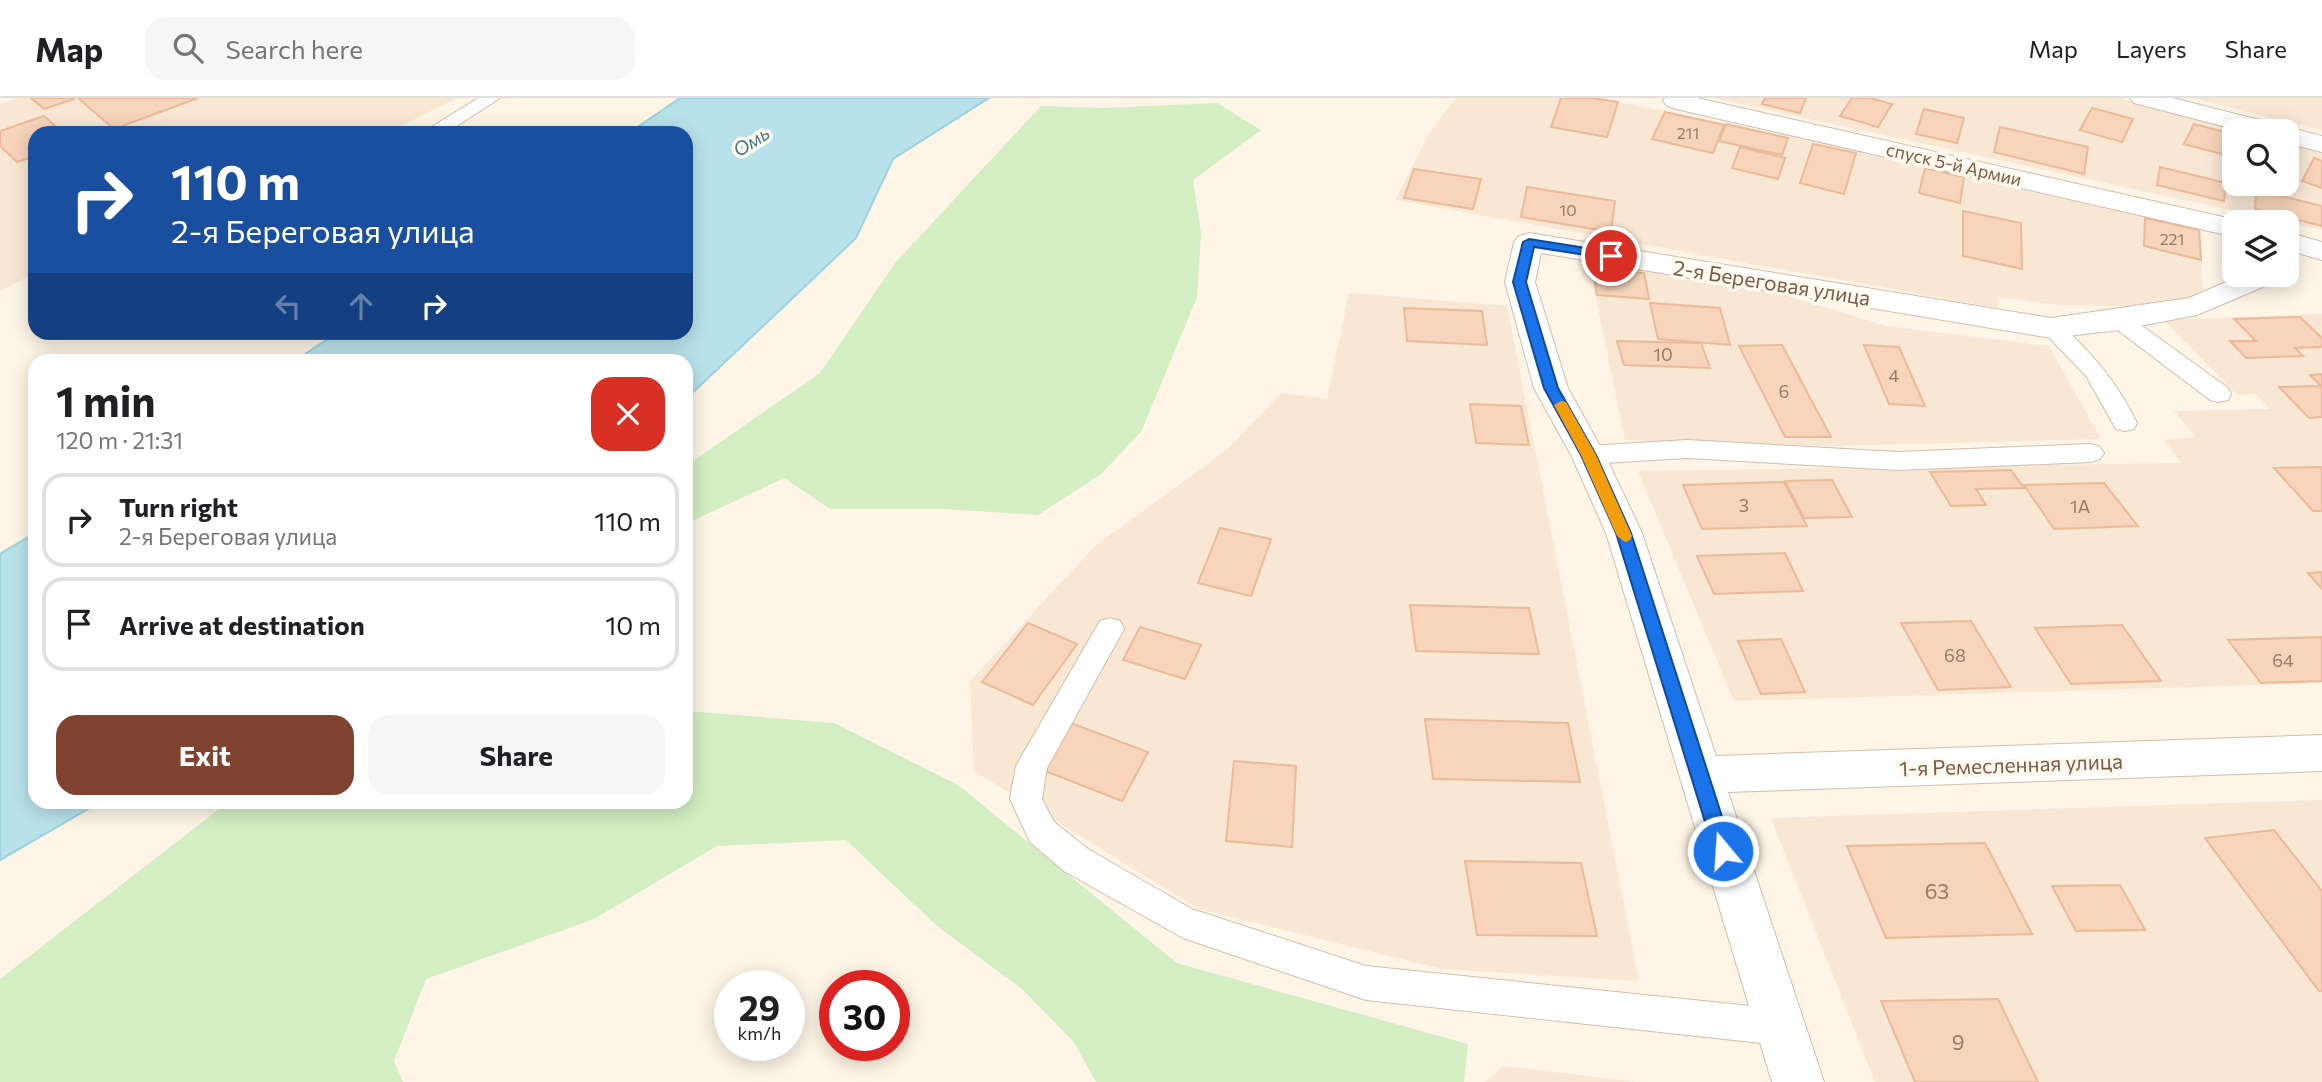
<!DOCTYPE html>
<meta charset="utf-8">
<style>
:root{--surface:#fff;--page:#f6f6f6;--text:#202124;--muted:#757577;--line:#e0e0e0;--accent:#7f4330}
body{margin:0;font-family:Commissioner,sans-serif;background:var(--page);color:var(--text);height:100vh;display:flex;flex-direction:column;font-size:26px;white-space:nowrap}
*{box-sizing:border-box;margin:0}
p{font-size:23px;color:var(--muted)}
.icon{flex:none;width:38px;height:38px;fill:none;stroke:currentColor;stroke-width:2;stroke-linecap:round;stroke-linejoin:round}
.map{position:relative;flex:1;overflow:hidden}
.drawer{position:absolute;left:28px;top:256px;width:665px;height:455px;display:flex;flex-direction:column;background:var(--surface);border-radius:21px;box-shadow:0 4px 18px #0003}
.drawer>*{flex:none}
.top-card{position:absolute;left:28px;top:28px;width:665px;height:214px;border-radius:21px;box-shadow:0 4px 18px #0003;background:#1a4fa0;color:#fff;overflow:hidden}
.tools{position:absolute;left:2222px;top:21px;display:grid;gap:14px}
.tools a{display:grid;place-items:center;width:77px;height:77px;border-radius:14px;background:var(--surface);box-shadow:0 4px 18px #0003;font-size:35px}
.speed{position:absolute;left:714px;top:872px;display:flex;gap:14px;font-size:35px;font-weight:700;text-align:center}
.speed>*{display:grid;place-content:center;width:91px;height:91px;border-radius:50%;background:var(--surface);box-shadow:0 4px 18px #0003;line-height:1}
.speed small{font-size:18px;font-weight:400}
.speed .limit{border:10px solid #d22;background:#fff;color:#111}
.pin{position:absolute;display:grid;place-items:center;width:60px;height:60px;color:#fff;margin:-30px;border:4px solid #fff;border-radius:50%;box-shadow:0 2px 7px #0007}
.me{position:absolute;width:77px;margin:-38px;rotate:342deg;stroke-linejoin:round;filter:drop-shadow(0 0 5px #0008)}
.turn{display:flex;align-items:center;gap:24px;height:147px;padding:0 28px;font-size:32px}
.turn .icon{width:91px;height:91px;stroke-width:2.5}
.turn b{display:block;font-size:49px;line-height:60px}
.lanes{display:flex;align-items:center;height:66px;padding:0 28px;background:#0003;justify-content:center;gap:35px;direction:ltr}
.lanes .off{opacity:.35}
.round{display:grid;place-items:center;flex:none;width:74px;height:74px;border-radius:21px;background:var(--page)}
.summary{display:flex;align-items:center;justify-content:space-between;height:119px;padding:0 28px}
h1{font-size:42px;font-weight:700;line-height:52px}
.button{display:flex;gap:14px;margin-top:auto;padding:14px 28px}
.button a{flex:1;height:80px;border-radius:21px;background:var(--accent);color:#fff;font-size:28px;font-weight:700;line-height:80px;text-align:center}
.button a+a{background:var(--page);color:var(--text)}
ul{padding:0;list-style:none}
li{display:flex;align-items:center;gap:21px;height:94px;margin:0 14px 10px;padding:0 14px;border:4px solid var(--line);border-radius:21px}
li div{flex:1}
li b{display:block;font-size:26px}
li em{font-style:normal}
header{display:flex;align-items:center;gap:42px;box-sizing:border-box;height:98px;padding:0 35px;background:var(--surface);border-bottom:2px solid var(--line)}
header strong{font-size:33px}
nav{display:flex;gap:38px;margin-inline-start:auto;font-size:24px}
.search{width:490px;height:63px;background:var(--page);display:flex;align-items:center;gap:18px;box-sizing:border-box;padding:0 24px;border-radius:21px;color:var(--muted);font-size:26px}
.map>svg:first-child{display:block}
.residential{fill:#f7e7d3}
.green{fill:#d3eec2}
.water{fill:#b8e2eb;stroke:#9dd2dd;stroke-width:2}
.building{fill:#f7d4ba;stroke:#ebba99;stroke-width:2}
.lines{fill:none;stroke-linecap:round;stroke-linejoin:round}
.service-casing{stroke:#d2bdaa;stroke-width:2}
.minor-casing{stroke:#d2bdaa;stroke-width:2}
.service{fill:#fff;fill-rule:evenodd}
.minor{fill:#fff;fill-rule:evenodd}
.route{fill:#1a73e8;stroke:#114b97;stroke-width:2}
.slow{fill:#f59e0b}
.labels{text-anchor:middle;dominant-baseline:central;stroke-width:7;stroke-linejoin:round;paint-order:stroke}
.far-number-label{font-size:16px;fill:#9a7964}
.far-street-label{font-size:18px;fill:#7b5b47;stroke:#fff9ee}
.number-label{font-size:18px;fill:#9a7964}
.far-water-label{font-size:19px;font-style:italic;fill:#3b7b89;stroke:#fff9ee}
.street-label{font-size:21px;fill:#7b5b47;stroke:#fff9ee}
.near-number-label{font-size:21px;fill:#9a7964}
</style>
<header>
<strong>Map</strong>
<div class="search"><svg class="icon" aria-label="search" viewBox="0 0 24 24"><circle cx="10" cy="10" r="6"/><path d="M15 15l6 6"/></svg>Search here</div>
<nav><a>Map</a><a>Layers</a><a>Share</a></nav>
</header>
<div class="map">
<svg width="2322" height="984" viewBox="0 0 2322 984">
<rect width="100%" height="100%" fill="#fef5e6"/>
<g class="residential">
<path d="M18,0H457L387,35H35V175L0,193V6Z"/>
<path d="M1456,0H1598L1746,29L2201,132L2203,200L2133,208L2058,207L1998,199V210L1395,102L1431,32Z"/>
<path d="M1714,0H2120L2247,33H2235V86H2287V44L2322,53V132Z"/>
<path d="M2192,0H2322V32Z"/>
<path d="M1589,166L1739,183L1886,228L2049,248L2101,341L1831,348L1625,342Z"/>
<path d="M1349,195L1507,208L1639,883L1442,871L1199,811L974,673L970,583L1095,448L1228,351L1281,295L1327,301Z"/>
<path d="M2322,216V585L1734,603L1638,373L2181,365L2164,342L2196,339L2174,313L2270,311L2256,296L2237,297L2164,222Z"/>
<path d="M2322,702V984H1875L1771,720Z"/>
<path d="M1503,968L1636,984H1485Z"/>
</g>
<g class="green">
<path d="M1217,5L1261,32L1193,82L1201,136L1197,199L1141,334L1100,377L1038,417L944,411H830L784,380L686,426V368L820,275L896,164L1041,8L1102,10Z"/>
<path d="M686,613L834,625L958,687L1177,865L1468,946L1464,984H1096L1073,943L1022,891L937,828L846,742L717,748L594,821L426,881L394,963L403,984H0V881L228,704H686Z"/>
</g>
<g class="water">
<path d="M680,0H989L893,61L856,140L686,301V262H296L337,235L686,234V35H629Z"/>
<path d="M35,435V704H100L0,762V456Z"/>
</g>
<g class="building">
<path d="M31,0H74V1L44,11Z"/>
<path d="M78,0H198L114,31Z"/>
<path d="M1561,0H1592L1618,4L1607,39L1551,29Z"/>
<path d="M1765,0H1806L1800,15L1762,6Z"/>
<path d="M1852,0H1870L1892,6L1878,29L1840,18Z"/>
<path d="M2092,10L2133,21L2122,44L2080,32Z"/>
<path d="M1924,11L1964,20L1957,45L1916,36Z"/>
<path d="M1665,14L1724,27L1713,55L1652,41Z"/>
<path d="M44,18L63,35H35V58L17,64L0,48V33Z"/>
<path d="M1726,26L1788,40L1782,57L1719,43Z"/>
<path d="M2194,26L2232,36L2222,56L2184,46Z"/>
<path d="M2000,29L2088,49L2084,76L1994,54Z"/>
<path d="M1813,46L1856,55L1844,96L1800,85Z"/>
<path d="M1740,49L1785,60L1778,81L1732,70Z"/>
<path d="M2314,60L2322,63V90L2302,83Z"/>
<path d="M2160,69L2226,85L2224,103L2157,87Z"/>
<path d="M1925,70L1964,79L1960,105L1919,95Z"/>
<path d="M1414,71L1481,81L1473,111L1404,100Z"/>
<path d="M1527,89L1615,103L1611,134L1521,119Z"/>
<path d="M2256,92L2322,108V128L2255,111Z"/>
<path d="M1963,113L2021,125L2022,171L1963,158Z"/>
<path d="M2145,120L2199,132L2201,162L2144,148Z"/>
<path d="M1593,172L1644,175L1649,201L1597,197Z"/>
<path d="M1650,205L1720,210L1730,247L1658,241Z"/>
<path d="M1404,210L1482,213L1487,247L1407,243Z"/>
<path d="M2300,219L2322,240V249L2295,250L2303,258L2246,260L2230,243H2256L2234,221Z"/>
<path d="M1617,243L1701,245L1710,270L1624,267Z"/>
<path d="M1782,247L1831,339H1785L1739,248Z"/>
<path d="M1864,247L1899,249L1925,308L1889,306Z"/>
<path d="M2322,276V319L2309,320L2279,289L2321,288L2310,277Z"/>
<path d="M1470,306L1521,308L1529,347L1476,345Z"/>
<path d="M2322,369V413H2313L2274,370Z"/>
<path d="M2011,372L2024,390L1976,391L1986,407L1951,408L1930,374Z"/>
<path d="M1832,382L1852,419L1804,420L1785,383Z"/>
<path d="M1784,384L1807,428L1702,431L1683,387Z"/>
<path d="M2104,385L2138,428L2054,431L2024,387Z"/>
<path d="M1220,430L1271,441L1251,498L1198,485Z"/>
<path d="M1785,455L1803,493L1714,496L1697,458Z"/>
<path d="M2322,474V491L2308,475Z"/>
<path d="M1410,507L1529,510L1539,556L1416,553Z"/>
<path d="M1971,523L2011,589L1938,592L1901,525Z"/>
<path d="M1028,525L1077,546L1033,607L982,584Z"/>
<path d="M2122,527L2161,583L2071,586L2035,530Z"/>
<path d="M1140,529L1201,547L1185,581L1123,562Z"/>
<path d="M2322,539V583L2261,585L2228,542Z"/>
<path d="M1781,541L1805,594L1761,596L1738,543Z"/>
<path d="M1425,621L1568,625L1580,684L1433,681Z"/>
<path d="M1068,624L1148,654L1122,703L1040,671Z"/>
<path d="M1234,663L1296,668L1292,749L1226,743Z"/>
<path d="M2274,732L2322,793V893H2319L2205,740Z"/>
<path d="M1985,745L2032,836L1886,840L1847,748Z"/>
<path d="M1465,763L1581,765L1597,838L1477,837Z"/>
<path d="M2120,787L2145,832L2076,833L2052,788Z"/>
<path d="M1998,901L2038,984H1915L1881,903Z"/>
</g>
<g class="lines">
<g class="service-casing">
<g id="service">
<path d="M478,0H500L446,35H422Z"/>
<path d="M2119,215L2127,217L2228,290L2231,296L2228,302L2219,304L2210,302L2111,227L2108,222L2111,217Z"/>
<path d="M2051,223L2059,225C2092,255 2118,285 2137,325L2134,331L2125,333L2116,331L2086,278L2040,230L2043,225Z"/>
<path d="M1687,342L1898,354L2091,346L2100,349L2104,355L2100,361L2091,364L1898,372L1687,360L1588,366L1579,363L1575,357L1579,351L1588,348Z"/>
<path d="M1110,520L1120,523L1124,531L1047,670L1042,701L1054,724L1088,751L1192,811L1366,868L1780,911L1793,916L1798,929L1793,942L1780,947L1366,902L1183,840L1064,773L1030,744L1010,701L1016,668L1021,659L1100,523Z"/>
</g>
</g>
<g class="minor-casing">
<g id="minor">
<path d="M1665,0H1697L2245,124H2235V139L1676,11L1667,8L1663,3Z"/>
<path d="M2130,0H2173L2322,38V54L2287,45V33H2242L2134,5Z"/>
<path d="M2287,134L2322,144V162L2287,152Z"/>
<path d="M1529,135L2051,220L2189,200L2242,177H2281L2277,183L2197,217L2119,232L2051,240L1541,155L1535,184L1568,290L1605,357L1642,435L1716,658L2322,637V673L1728,694L1824,984H1772L1606,435L1571,357L1534,290L1505,184L1514,144L1519,138Z"/>
</g>
</g>
<use href="#service" class="service"/>
<use href="#minor" class="minor"/>
</g>
<path class="route" d="M1529,141L1611,154L1618,158L1611,161L1534,149L1526,184L1558,290L1596,357L1631,435L1733,753L1730,759L1723,761L1717,759L1714,753L1616,435L1581,357L1544,290L1513,184L1523,144Z"/>
<path class="slow" d="M1561,303L1566,304L1596,357L1632,438L1630,442L1625,444L1617,438L1581,357L1554,307Z"/>
<g class="labels">
<g class="far-number-label">
<text x="1688" y="34">211</text>
<text x="1568" y="111">10</text>
<text x="2172" y="140">221</text>
</g>
<g class="far-street-label">
<text transform="translate(1954 66) rotate(13)">спуск 5-й Армии</text>
</g>
<g class="number-label">
<text x="1663" y="256">10</text>
<text x="1894" y="277">4</text>
<text x="1784" y="293">6</text>
<text x="1744" y="407">3</text>
<text x="2080" y="408">1А</text>
<text x="1955" y="557">68</text>
<text x="2283" y="562">64</text>
</g>
<g class="far-water-label">
<text transform="translate(751 43) rotate(-33)">Омь</text>
</g>
<g class="street-label">
<text transform="translate(1772 184) rotate(9)">2-я Береговая улица</text>
<text transform="translate(2011 666) rotate(-2)">1-я Ремесленная улица</text>
</g>
<g class="near-number-label">
<text x="1937" y="792">63</text>
<text x="1958" y="943">9</text>
</g>
</g>
</svg>
<div class="tools">
<a><svg class="icon" aria-label="search" viewBox="0 0 24 24"><circle cx="10" cy="10" r="6"/><path d="M15 15l6 6"/></svg></a>
<a><svg class="icon" aria-label="layers" viewBox="0 0 24 24"><path d="M12 4l9 5-9 5-9-5zM3 14l9 5 9-5"/></svg></a>
</div>
<div class="speed"><div>29<small>km/h</small></div><div class="limit">30</div></div>
<div class="pin" style="left:1611px;top:158px;background:#d93025"><svg class="icon" aria-label="arrive" viewBox="0 0 24 24"><path d="M6 21V4h12l-3 4 3 4H6"/></svg></div>
<svg class="me" style="left:1723px;top:753px" viewBox="-20 -20 40 40"><circle r="17" fill="#1a73e8" stroke="#fff" stroke-width="3"/><path d="M0-11L8 9 0 5-8 9z" fill="#fff"/></svg>
<div class="top-card">
<div class="turn"><svg class="icon" aria-label="right" viewBox="0 0 24 24"><path d="M7 20v-9h11M14 6l5 5-5 5"/></svg><div><b>110 m</b>2-я Береговая улица</div></div>
<div class="lanes"><svg class="icon off" aria-label="left" viewBox="0 0 24 24"><path d="M17 20v-9H6M10 6l-5 5 5 5"/></svg><svg class="icon off" aria-label="ahead" viewBox="0 0 24 24"><path d="M12 20V5M6 11l6-6 6 6"/></svg><svg class="icon" aria-label="right" viewBox="0 0 24 24"><path d="M7 20v-9h11M14 6l5 5-5 5"/></svg></div>
</div>
<section class="drawer">
<div class="summary"><div><h1>1 min</h1><p>120 m · 21:31</p></div><a class="round" style="background:#d93025;color:#fff"><svg class="icon" aria-label="close" viewBox="0 0 24 24"><path d="M6 6l12 12M18 6L6 18"/></svg></a></div>
<ul>
<li><svg class="icon" aria-label="right" viewBox="0 0 24 24"><path d="M7 20v-9h11M14 6l5 5-5 5"/></svg><div><b>Turn right</b><p>2-я Береговая улица</p></div><em>110 m</em></li>
<li><svg class="icon" aria-label="arrive" viewBox="0 0 24 24"><path d="M6 21V4h12l-3 4 3 4H6"/></svg><div><b>Arrive at destination</b></div><em>10 m</em></li>
</ul>
<div class="button"><a>Exit</a><a>Share</a></div>
</section>
</div>
